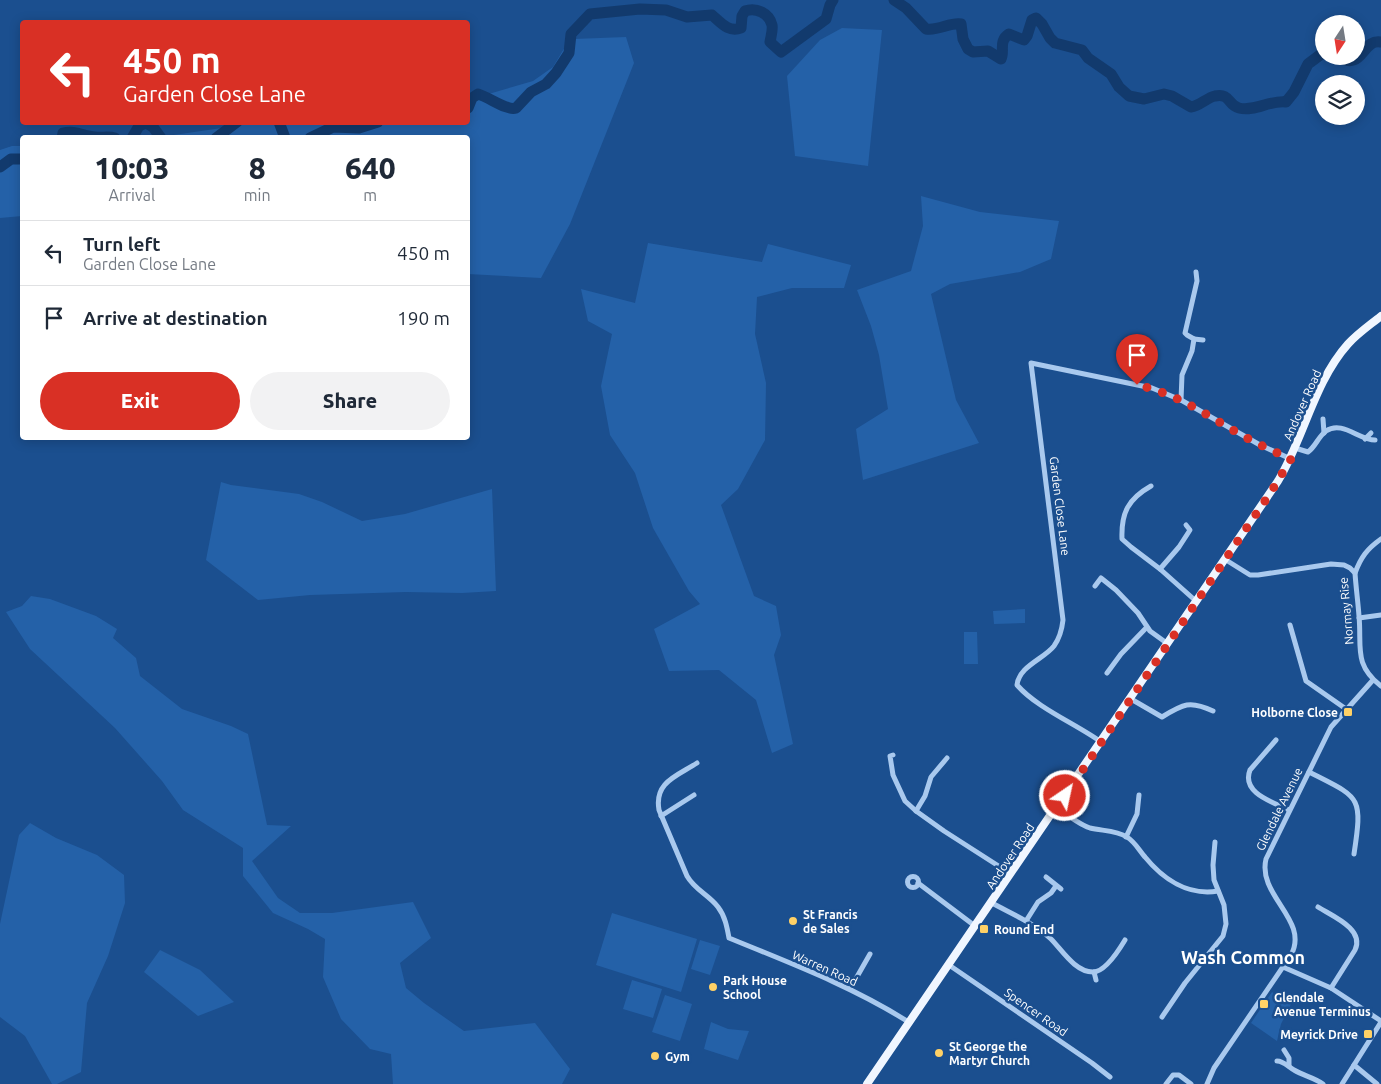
<!DOCTYPE html>
<style>
:root{--surface:#fff;--page:#f2f2f3;--text:#1f2937;--muted:#747a83;--line:#e0e1e3;--accent:#d93025}
body{margin:0;font-family:Ubuntu,sans-serif;background:var(--page);color:var(--text);height:100vh;display:flex;flex-direction:column;font-size:19px;white-space:nowrap}
*{box-sizing:border-box;margin:0}
p{font-size:16px;color:var(--muted)}
.icon{flex:none;width:28px;height:28px;fill:none;stroke:currentColor;stroke-width:2;stroke-linecap:round;stroke-linejoin:round}
.map{position:relative;flex:1;overflow:hidden}
.sheet{position:absolute;left:20px;top:135px;width:450px;height:305px;display:flex;flex-direction:column;background:var(--surface);border-radius:5px;box-shadow:0 2px 12px #0003}
.sheet>*{flex:none}
.guide{position:absolute;left:20px;top:20px;width:450px;height:105px;border-radius:5px;box-shadow:0 2px 12px #0003;background:#d93025;color:#fff;overflow:hidden}
.needle{width:32px;rotate:192deg}
.controls{position:absolute;left:1315px;top:15px;display:grid;gap:10px}
.controls a{display:grid;place-items:center;width:50px;height:50px;border-radius:50%;background:var(--surface);box-shadow:0 2px 12px #0003;font-size:25px}
.pin{position:absolute;display:grid;place-items:center;width:42px;height:42px;color:#fff;margin:-51px -21px;border-radius:50% 50% 50% 0;rotate:-45deg;box-shadow:0 0 5px #0007}
.pin .icon{rotate:45deg}
.me{position:absolute;width:55px;margin:-28px;rotate:34deg;stroke-linejoin:round;filter:drop-shadow(0 0 4px #0008)}
.turn{display:flex;align-items:center;gap:18px;height:105px;padding:0 20px;font-size:22px}
.turn .icon{width:65px;height:65px;stroke-width:2.5}
.turn b{display:block;font-size:35px;line-height:42px}
.eta{display:flex;justify-content:space-evenly;align-items:center;height:85px;text-align:center}
.eta b{font-size:30px;font-weight:800;line-height:35px}
.button{display:flex;gap:10px;margin-top:auto;padding:10px 20px}
.button a{flex:1;height:58px;border-radius:30px;background:var(--accent);color:#fff;font-size:20px;font-weight:800;line-height:58px;text-align:center}
.button a+a{background:var(--page);color:var(--text)}
ul{padding:0;list-style:none}
li{display:flex;align-items:center;gap:15px;height:65px;padding:0 20px;border-top:1px solid var(--line)}
li div{flex:1}
li b{display:block;font-size:19px}
li em{font-style:normal}
.map>svg:first-child{display:block}
.green{fill:#2461a8}
.lines{fill:none;stroke-linecap:round;stroke-linejoin:round}
.river{stroke:#123a6d;stroke-width:11}
.street{stroke:#a9c9ee;stroke-width:5}
.primary{stroke:#f0f6ff;stroke-width:8}
.route{stroke:#d93025;stroke-width:9;stroke-dasharray:0 16.2}
.poi-dot{fill:#ffd166;stroke:#1b4f8f;stroke-width:2}
.labels{text-anchor:middle;dominant-baseline:central;stroke-width:5;stroke-linejoin:round;paint-order:stroke}
.street-label{font-size:12px;fill:#fff;stroke:#1b4f8f}
.poi-label{font-size:12px;font-weight:bold;fill:#fff;stroke:#1b4f8f;text-anchor:start}
.district-label{font-size:18px;font-weight:bold;fill:#fff;stroke:#1b4f8f}
</style>
<div class="map">
<svg width="1381" height="1084" viewBox="0 0 1381 1084">
<rect width="100%" height="100%" fill="#1b4f8f"/>
<g class="green">
<path d="M842,28L882,30L868,166L795,156L787,76L820,40Z"/>
<path d="M626,37L634,63L570,224L541,278L468,274V138L160,137L256,123L468,122V100L533,81L553,67L565,47L574,39Z"/>
<path d="M12,146H22V216L0,218V150Z"/>
<path d="M921,196L980,212L1059,221L1051,259L1020,272L950,284L931,294L956,400L979,443L863,480L856,429L888,409L879,355L871,326L857,290L911,271L923,226Z"/>
<path d="M648,243L762,262L768,244L851,265L844,288H792L757,297L755,334L766,383L765,440L738,489L721,505L754,596L776,606L781,635L774,655L793,744L772,753L756,700L719,670L669,671L654,629L700,604L689,591L653,528L635,473L610,435L601,386L612,334L588,321L581,289L635,303Z"/>
<path d="M221,482L231,485L299,494L322,502L362,521L405,514L492,489L496,591L462,593L406,592L310,595L258,600L206,560Z"/>
<path d="M31,596L50,599L96,616L117,629L113,638L136,658L140,676L182,709L231,726L248,734L267,825L291,826L252,861L278,898L300,913H332L413,902L431,938L400,963L406,988L424,1003L464,1031L535,1023L570,1069L562,1084H393L391,1054L370,1049L341,1019L323,977L325,939L308,929L273,913L243,876V848L183,810L162,781L115,728L30,649L6,612L22,606Z"/>
<path d="M1025,609V623L994,624L993,611Z"/>
<path d="M964,632H977L978,664H964Z"/>
<path d="M30,823L56,838L97,855L124,875L125,903L108,956L87,1003L81,1072L57,1084H52L25,1036L0,1017V924L19,835Z"/>
<path d="M612,913L697,939L681,992L596,965Z"/>
<path d="M700,940L720,946L710,975L691,969Z"/>
<path d="M160,950L200,970L234,1002L198,1016L144,972Z"/>
<path d="M632,980L662,989L653,1018L623,1009Z"/>
<path d="M1272,992L1291,1004L1281,1024L1277,1041L1251,1023Z"/>
<path d="M665,995L692,1004L680,1041L652,1032Z"/>
<path d="M711,1022L728,1029L749,1031L738,1060L704,1049Z"/>
</g>
<g class="lines">
<g class="river">
<path d="M894,0L906,8L926,29C939,31 950,22 961,24L963,39L968,49L973,52L988,51L1001,59C1005,51 998,41 1009,34L1024,40L1027,36L1032,20L1036,18L1042,24L1050,38L1055,43L1082,50L1088,58L1111,74L1119,87L1129,96L1144,99L1164,94L1172,96L1191,107C1200,106 1206,98 1215,96C1231,93 1227,105 1239,108C1255,112 1269,100 1286,102L1294,92L1308,64L1324,52"/>
<path d="M1337,56C1363,73 1362,38 1381,42"/>
<path d="M468,108L472,98L478,94C489,97 507,111 516,108L531,92L546,84L556,73L569,53L571,34L590,14L640,9L666,10L687,17L712,15C721,23 729,33 741,28L742,16L745,11C756,7 769,13 772,25C773,30 771,36 770,42L781,52L826,19L830,5L833,0"/>
<path d="M279,122L285,138"/>
<path d="M62,138L63,133C75,130 83,136 95,137C102,138 108,136 115,138"/>
<path d="M132,138L139,126L146,123L153,127L161,138"/>
<path d="M216,138L237,122"/>
<path d="M310,138L333,127L359,128L378,122"/>
<path d="M0,167L11,159H22"/>
</g>
<g class="street">
<path d="M1194,339L1203,340"/>
<path d="M1181,400L1182,375L1192,351L1194,339L1187,335L1185,333L1197,281L1196,272"/>
<path d="M1323,419L1324,433"/>
<path d="M1365,439L1371,433"/>
<path d="M1295,448L1308,452C1316,446 1318,437 1326,431C1342,420 1359,440 1375,440"/>
<path d="M1151,486C1128,499 1121,513 1122,539L1131,547L1160,569L1197,602"/>
<path d="M1226,560L1250,575H1258L1331,564L1344,565L1350,568L1355,573C1356,588 1358,602 1359,616C1362,647 1353,664 1381,686"/>
<path d="M1160,569L1179,547L1190,530L1186,525"/>
<path d="M1355,573C1361,557 1367,549 1381,539"/>
<path d="M1095,586L1101,578L1116,590L1138,613L1150,631L1168,644"/>
<path d="M1359,618L1381,615"/>
<path d="M1290,625L1306,681L1346,709"/>
<path d="M1107,673L1121,654L1147,627"/>
<path d="M1131,699L1162,717C1183,704 1190,700 1213,711"/>
<path d="M1276,740L1250,770C1241,793 1273,802 1289,810"/>
<path d="M1101,742C1076,724 1037,708 1017,685C1019,666 1044,659 1054,646C1059,639 1062,629 1063,620L1031,363L1152,388L1181,400L1260,445L1291,459"/>
<path d="M893,755L890,756L893,775L905,801L916,811L944,831L1011,874"/>
<path d="M697,763C677,776 654,782 659,810L687,876C695,890 709,895 718,907C725,916 727,927 729,938C790,963 854,987 910,1023"/>
<path d="M1309,772C1360,798 1363,795 1354,854"/>
<path d="M1057,807C1067,815 1078,824 1090,828C1102,831 1116,830 1127,837C1135,842 1139,850 1145,857C1163,879 1188,896 1218,891"/>
<path d="M916,811L925,796L931,777L947,758"/>
<path d="M661,816L694,795"/>
<path d="M1126,837L1137,814L1139,795"/>
<circle cx="913" cy="882" r="5.5"/>
<path d="M1046,877L1061,889"/>
<path d="M918,883L975,926"/>
<path d="M992,903C1012,914 1034,923 1051,939C1062,950 1075,972 1093,972C1105,972 1119,950 1125,940"/>
<path d="M1318,907C1332,916 1365,929 1355,950L1331,988"/>
<path d="M1026,921L1038,902L1051,893L1056,886"/>
<path d="M949,965L1092,1063L1110,1077"/>
<path d="M1283,967L1331,988L1381,1021"/>
<path d="M1094,972L1096,980"/>
<path d="M850,989L870,954"/>
<path d="M1162,1017L1185,983L1223,936L1226,924L1224,905L1214,880L1213,865L1215,842"/>
<path d="M1284,1050L1289,1058V1066"/>
<path d="M1277,1061C1284,1061 1288,1067 1294,1070C1304,1076 1313,1077 1323,1084"/>
<path d="M1354,1065L1377,1084"/>
<path d="M1166,1084L1173,1075H1179L1191,1084"/>
<path d="M1207,1084L1214,1068L1291,955C1310,920 1257,896 1266,859L1331,727L1373,680"/>
<path d="M1342,1084L1381,1022"/>
</g>
<path class="primary" d="M867,1084L1278,481C1304,438 1314,382 1348,344C1358,333 1370,325 1381,316"/>
</g>
<g class="lines">
<path class="route" d="M1065,796L1271,492L1291,459C1273,451 1255,443 1238,433C1205,414 1175,393 1137,385"/>
</g>
<g class="poi-dot">
<rect x="1343" y="707" width="10" height="10" rx="2.5"/>
<circle cx="793" cy="921" r="5"/>
<rect x="979" y="924" width="10" height="10" rx="2.5"/>
<circle cx="713" cy="987" r="5"/>
<rect x="1259" y="999" width="10" height="10" rx="2.5"/>
<rect x="1363" y="1029" width="10" height="10" rx="2.5"/>
<circle cx="939" cy="1053" r="5"/>
<circle cx="655" cy="1056" r="5"/>
</g>
<g class="labels">
<g class="street-label">
<text transform="translate(1302 405) rotate(-66)">Andover Road</text>
<text transform="translate(1060 506) rotate(83)">Garden Close Lane</text>
<text transform="translate(1346 611) rotate(-95)">Normay Rise</text>
<text transform="translate(1279 809) rotate(-64)">Glendale Avenue</text>
<text transform="translate(1010 856) rotate(-56)">Andover Road</text>
<text transform="translate(825 968) rotate(24)">Warren Road</text>
<text transform="translate(1036 1012) rotate(35)">Spencer Road</text>
</g>
<g class="poi-label">
<text x="1338" y="712" text-anchor="end">Holborne Close</text>
<text x="803" y="914">St Francis<tspan x="803" dy="14">de Sales</tspan></text>
<text x="994" y="929">Round End</text>
<text x="723" y="980">Park House<tspan x="723" dy="14">School</tspan></text>
<text x="1274" y="997">Glendale<tspan x="1274" dy="14">Avenue Terminus</tspan></text>
<text x="1358" y="1034" text-anchor="end">Meyrick Drive</text>
<text x="949" y="1046">St George the<tspan x="949" dy="14">Martyr Church</tspan></text>
<text x="665" y="1056">Gym</text>
</g>
<g class="district-label">
<text x="1243" y="957">Wash Common</text>
</g>
</g>
</svg>
<div class="controls">
<a><svg class="needle" viewBox="-14 -14 28 28"><path d="M0-13l5 13h-10z" fill="#e53935"/><path d="M0 13l5-13h-10z" fill="#747a83"/></svg></a>
<a><svg class="icon" aria-label="layers" viewBox="0 0 24 24"><path d="M12 4l9 5-9 5-9-5zM3 14l9 5 9-5"/></svg></a>
</div>
<div class="pin" style="left:1137px;top:385px;background:#d93025"><svg class="icon" aria-label="arrive" viewBox="0 0 24 24"><path d="M6 21V4h12l-3 4 3 4H6"/></svg></div>
<svg class="me" style="left:1065px;top:796px" viewBox="-20 -20 40 40"><circle r="17" fill="#d93025" stroke="#fff" stroke-width="3"/><path d="M0-11L8 9 0 5-8 9z" fill="#fff"/></svg>
<div class="guide">
<div class="turn"><svg class="icon" aria-label="left" viewBox="0 0 24 24"><path d="M17 20v-9H6M10 6l-5 5 5 5"/></svg><div><b>450 m</b>Garden Close Lane</div></div>
</div>
<section class="sheet">
<div class="eta">
<div><b>10:03</b><p>Arrival</p></div>
<div><b>8</b><p>min</p></div>
<div><b>640</b><p>m</p></div>
</div>
<ul>
<li><svg class="icon" aria-label="left" viewBox="0 0 24 24"><path d="M17 20v-9H6M10 6l-5 5 5 5"/></svg><div><b>Turn left</b><p>Garden Close Lane</p></div><em>450 m</em></li>
<li><svg class="icon" aria-label="arrive" viewBox="0 0 24 24"><path d="M6 21V4h12l-3 4 3 4H6"/></svg><div><b>Arrive at destination</b></div><em>190 m</em></li>
</ul>
<div class="button"><a>Exit</a><a>Share</a></div>
</section>
</div>
